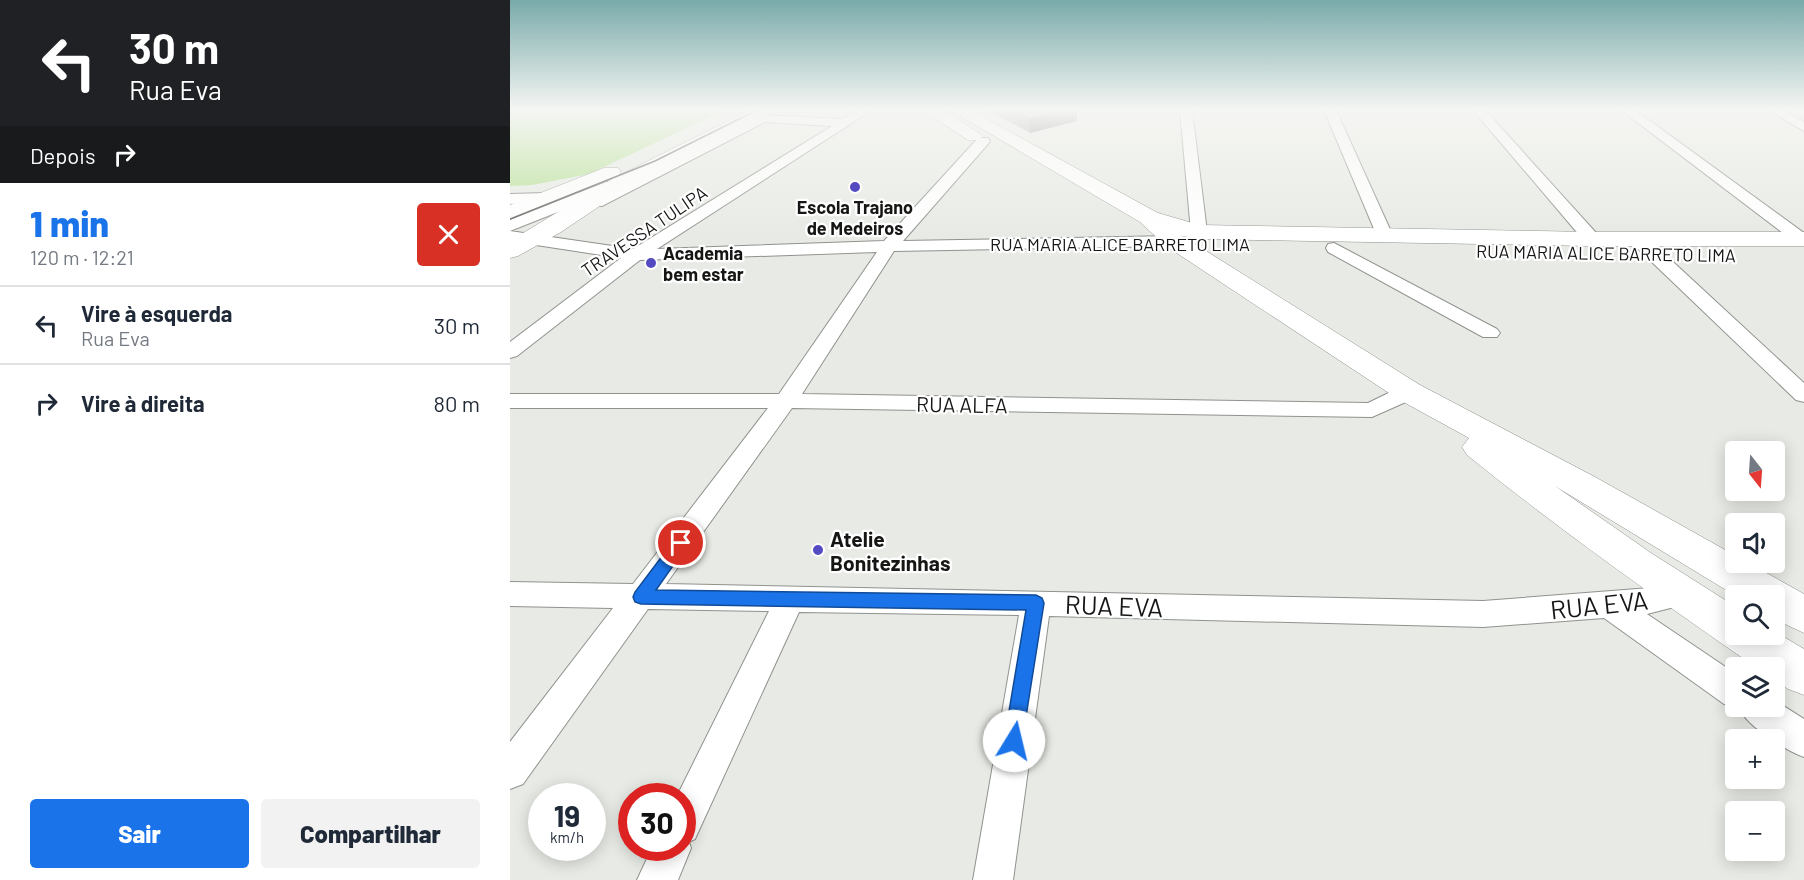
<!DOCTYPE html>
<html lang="pt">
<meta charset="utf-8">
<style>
:root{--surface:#fff;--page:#f2f2f3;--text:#1f2937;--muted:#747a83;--line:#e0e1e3;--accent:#1a73e8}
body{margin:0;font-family:Barlow,sans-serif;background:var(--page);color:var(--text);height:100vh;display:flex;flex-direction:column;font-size:22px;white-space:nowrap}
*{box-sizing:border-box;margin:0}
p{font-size:20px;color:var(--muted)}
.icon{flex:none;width:33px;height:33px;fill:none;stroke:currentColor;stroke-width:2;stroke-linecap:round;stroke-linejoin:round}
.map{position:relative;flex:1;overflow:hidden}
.sheet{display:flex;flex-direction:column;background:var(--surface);width:510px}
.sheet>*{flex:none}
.top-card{background:#202124;color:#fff;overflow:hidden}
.needle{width:39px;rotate:163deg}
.buttons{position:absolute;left:1215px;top:441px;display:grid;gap:12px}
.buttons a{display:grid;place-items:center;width:60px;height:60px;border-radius:6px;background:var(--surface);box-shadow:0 3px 15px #0003;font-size:30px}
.speed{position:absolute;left:18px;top:783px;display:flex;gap:12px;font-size:30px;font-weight:700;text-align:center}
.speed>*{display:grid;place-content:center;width:78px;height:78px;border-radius:50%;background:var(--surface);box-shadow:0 3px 15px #0003;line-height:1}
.speed small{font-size:15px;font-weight:400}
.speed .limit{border:9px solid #d22;background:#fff;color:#111}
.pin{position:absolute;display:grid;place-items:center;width:51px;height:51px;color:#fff;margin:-26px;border:3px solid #fff;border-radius:50%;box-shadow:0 2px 6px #0007}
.me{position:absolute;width:66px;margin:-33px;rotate:9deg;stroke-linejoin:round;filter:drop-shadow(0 0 4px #0008)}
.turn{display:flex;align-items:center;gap:21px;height:126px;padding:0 30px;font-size:27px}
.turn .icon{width:78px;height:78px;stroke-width:2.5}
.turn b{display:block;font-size:42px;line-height:51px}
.then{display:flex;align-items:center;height:57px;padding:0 30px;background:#0003;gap:12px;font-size:22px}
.round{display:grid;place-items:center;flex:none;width:63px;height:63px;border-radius:6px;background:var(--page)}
.headline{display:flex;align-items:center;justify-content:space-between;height:102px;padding:0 30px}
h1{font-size:36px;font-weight:800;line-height:45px;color:var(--accent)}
.primary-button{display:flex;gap:12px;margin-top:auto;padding:12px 30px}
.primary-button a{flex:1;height:69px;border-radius:6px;background:var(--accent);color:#fff;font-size:24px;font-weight:800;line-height:69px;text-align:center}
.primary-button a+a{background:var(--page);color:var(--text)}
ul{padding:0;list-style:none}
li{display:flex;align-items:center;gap:18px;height:78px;padding:0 30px;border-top:2px solid var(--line)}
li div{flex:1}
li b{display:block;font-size:22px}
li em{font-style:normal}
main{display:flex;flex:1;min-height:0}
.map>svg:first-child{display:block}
.green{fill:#bbe19a}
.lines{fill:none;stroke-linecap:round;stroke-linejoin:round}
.street-casing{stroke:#8f928d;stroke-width:2}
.secondary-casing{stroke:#8f928d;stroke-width:1}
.primary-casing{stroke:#8f928d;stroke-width:1}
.street{fill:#fff;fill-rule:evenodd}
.secondary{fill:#fff;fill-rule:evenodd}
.primary{fill:#fff;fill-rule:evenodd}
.tram{stroke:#696b67;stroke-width:1.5}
.wall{fill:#9b9d99}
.shaded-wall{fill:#7e807d}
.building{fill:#b4b7b2;stroke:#7e807d;stroke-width:1.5}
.route{fill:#1a73e8;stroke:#114b97;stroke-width:1.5}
.poi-dot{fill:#544ac2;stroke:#fff;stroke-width:2}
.labels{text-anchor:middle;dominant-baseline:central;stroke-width:4.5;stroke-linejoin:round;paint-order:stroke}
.far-poi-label{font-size:18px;font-weight:bold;fill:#161715;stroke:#fff}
.far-street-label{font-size:18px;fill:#161715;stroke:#fff}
.street-label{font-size:21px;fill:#161715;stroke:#fff}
.poi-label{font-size:21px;font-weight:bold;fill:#161715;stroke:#fff;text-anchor:start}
.near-street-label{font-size:26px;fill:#161715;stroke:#fff}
</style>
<main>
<section class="sheet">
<div class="top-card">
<div class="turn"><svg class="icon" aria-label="left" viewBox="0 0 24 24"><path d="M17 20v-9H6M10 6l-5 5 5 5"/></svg><div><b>30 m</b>Rua Eva</div></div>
<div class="then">Depois<svg class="icon" aria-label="right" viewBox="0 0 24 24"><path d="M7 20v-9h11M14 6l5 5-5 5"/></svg></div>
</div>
<div class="headline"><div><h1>1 min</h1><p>120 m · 12:21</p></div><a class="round" style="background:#d93025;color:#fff"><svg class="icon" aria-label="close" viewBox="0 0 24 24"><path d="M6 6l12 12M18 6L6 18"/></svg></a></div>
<ul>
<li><svg class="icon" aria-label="left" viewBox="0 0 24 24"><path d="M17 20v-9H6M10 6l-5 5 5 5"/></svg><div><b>Vire à esquerda</b><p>Rua Eva</p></div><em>30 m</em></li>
<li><svg class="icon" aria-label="right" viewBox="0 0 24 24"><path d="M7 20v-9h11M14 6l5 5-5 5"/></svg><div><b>Vire à direita</b></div><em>80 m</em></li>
</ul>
<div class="primary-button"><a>Sair</a><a>Compartilhar</a></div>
</section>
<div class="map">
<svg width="1294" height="880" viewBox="0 0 1294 880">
<rect width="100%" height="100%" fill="#e8ebe5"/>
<path class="green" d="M0,110H215L79,174L22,185L0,186Z"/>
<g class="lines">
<g class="street-casing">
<g id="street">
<path d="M348,110H362L147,249L374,241L468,138H478L480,141L478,144L393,241L664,236L672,241L664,246L384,251L292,394L858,403L891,387L899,385L907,387L910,392L907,397L862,417L282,408L156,584L973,601L1140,588L1170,582L1180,585L1185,594L1180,603L1137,614L1226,674V706H1264V700L1294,719V757C1275,750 1237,726 1229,708L1214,704L1094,618L973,627L539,616L503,880H463L509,615L289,612L185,839L179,842L181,848L168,880H127L142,848H172V796H167L259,611L138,609L13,784L0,789V742L103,608L0,606V582L123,584L258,408H0V394H269L367,252L130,260L7,356L0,358V342L111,258L0,241V231L123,249L322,126L255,122L92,206H82L79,203L98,192L0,231V220L96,182H106L107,187L249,115L333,119Z"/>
<path d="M670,110H682L697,232L689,237L681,232Z"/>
<path d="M814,110H826L883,236L881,240H869L867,236Z"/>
<path d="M963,110H975L1088,235L1090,239L1088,243H1076Z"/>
<path d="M1111,110H1125L1294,233V244L1286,243Z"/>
<path d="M1258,110H1273L1294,122V131Z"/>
<path d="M36,193L41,195L44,198L41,201L0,204V194Z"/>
<path d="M1129,235L1135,236L1294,383V402L1286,400L1123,244L1121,240L1123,236Z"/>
<path d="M824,243L987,329L990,333L987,337H973L818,252L816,248L818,244Z"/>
</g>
</g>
<g class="secondary-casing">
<g id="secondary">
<path d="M240,110H261L259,113L127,181L51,232L8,256L0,258V241L107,176L0,219V205L94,168H108L111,172L108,176Z"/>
<path d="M638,210L689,225L1082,232H1294V246H1082L689,239C673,236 636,231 627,217L630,212Z"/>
</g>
</g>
<g class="primary-casing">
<g id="primary">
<path d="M413,110H433L473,136L470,140H458Z"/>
<path d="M440,110H460L646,212L672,236L910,385L1085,477L1226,556V562H1237L1294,594V633L1264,619V596H1226L1045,486L1141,553L1226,607V634H1264V631L1294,649V695L1278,689L1264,679V668H1247C1149,600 1051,531 957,455L952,447L959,438L888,399L656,246L630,222Z"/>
</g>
</g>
<use href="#street" class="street"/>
<use href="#secondary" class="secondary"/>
<use href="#primary" class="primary"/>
<path class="tram" d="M0,219L145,161L247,110"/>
</g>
<path class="wall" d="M478,110H567V121L520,133Z"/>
<path class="shaded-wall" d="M555,110H567V121L520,133L518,119Z"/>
<path class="building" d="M501,110H555L518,119Z"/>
<linearGradient id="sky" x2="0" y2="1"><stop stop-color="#79aaaa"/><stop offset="0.47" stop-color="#f5f6f3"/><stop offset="1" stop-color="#f5f6f3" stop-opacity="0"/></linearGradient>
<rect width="1294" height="233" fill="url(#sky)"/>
<path class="route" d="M171,537L177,539L179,543L146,590L526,595L532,598L534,603L511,748L504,751L497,748L494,741L516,610L131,604L125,602L123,597L125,592L165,539Z"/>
<g class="poi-dot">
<circle cx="345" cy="187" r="6"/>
<circle cx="141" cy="263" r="6"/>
<circle cx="308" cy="550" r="6"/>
</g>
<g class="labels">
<g class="far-poi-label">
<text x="345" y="207">Escola Trajano<tspan x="345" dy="21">de Medeiros</tspan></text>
<text x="153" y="253" text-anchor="start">Academia<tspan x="153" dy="21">bem estar</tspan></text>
</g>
<g class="far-street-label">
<text transform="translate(134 231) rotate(-34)">TRAVESSA TULIPA</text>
<text x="610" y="244">RUA MARIA ALICE BARRETO LIMA</text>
<text transform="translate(1096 253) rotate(1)">RUA MARIA ALICE BARRETO LIMA</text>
</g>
<g class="street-label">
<text transform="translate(452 404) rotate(1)">RUA ALFA</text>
</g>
<g class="poi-label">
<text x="320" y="538">Atelie<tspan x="320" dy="24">Bonitezinhas</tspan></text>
</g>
<g class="near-street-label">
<text transform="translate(1089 604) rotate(-6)">RUA EVA</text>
<text transform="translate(604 605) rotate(2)">RUA EVA</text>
</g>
</g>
</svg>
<div class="buttons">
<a><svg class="needle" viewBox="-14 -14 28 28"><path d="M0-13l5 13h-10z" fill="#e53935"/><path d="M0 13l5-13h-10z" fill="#747a83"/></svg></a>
<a><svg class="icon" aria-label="sound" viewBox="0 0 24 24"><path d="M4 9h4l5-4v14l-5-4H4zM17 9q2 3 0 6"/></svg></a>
<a><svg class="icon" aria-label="search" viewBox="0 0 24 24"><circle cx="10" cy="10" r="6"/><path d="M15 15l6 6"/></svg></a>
<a><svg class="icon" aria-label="layers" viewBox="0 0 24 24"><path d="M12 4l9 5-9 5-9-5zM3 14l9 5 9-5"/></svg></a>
<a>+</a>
<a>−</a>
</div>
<div class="speed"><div>19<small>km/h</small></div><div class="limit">30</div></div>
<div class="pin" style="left:171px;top:543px;background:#d93025"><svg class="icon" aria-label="arrive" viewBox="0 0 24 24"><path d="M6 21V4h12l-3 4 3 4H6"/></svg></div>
<svg class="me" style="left:504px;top:741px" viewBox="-20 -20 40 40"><circle r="19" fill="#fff"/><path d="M0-13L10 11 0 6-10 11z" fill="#1a73e8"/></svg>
</div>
</main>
